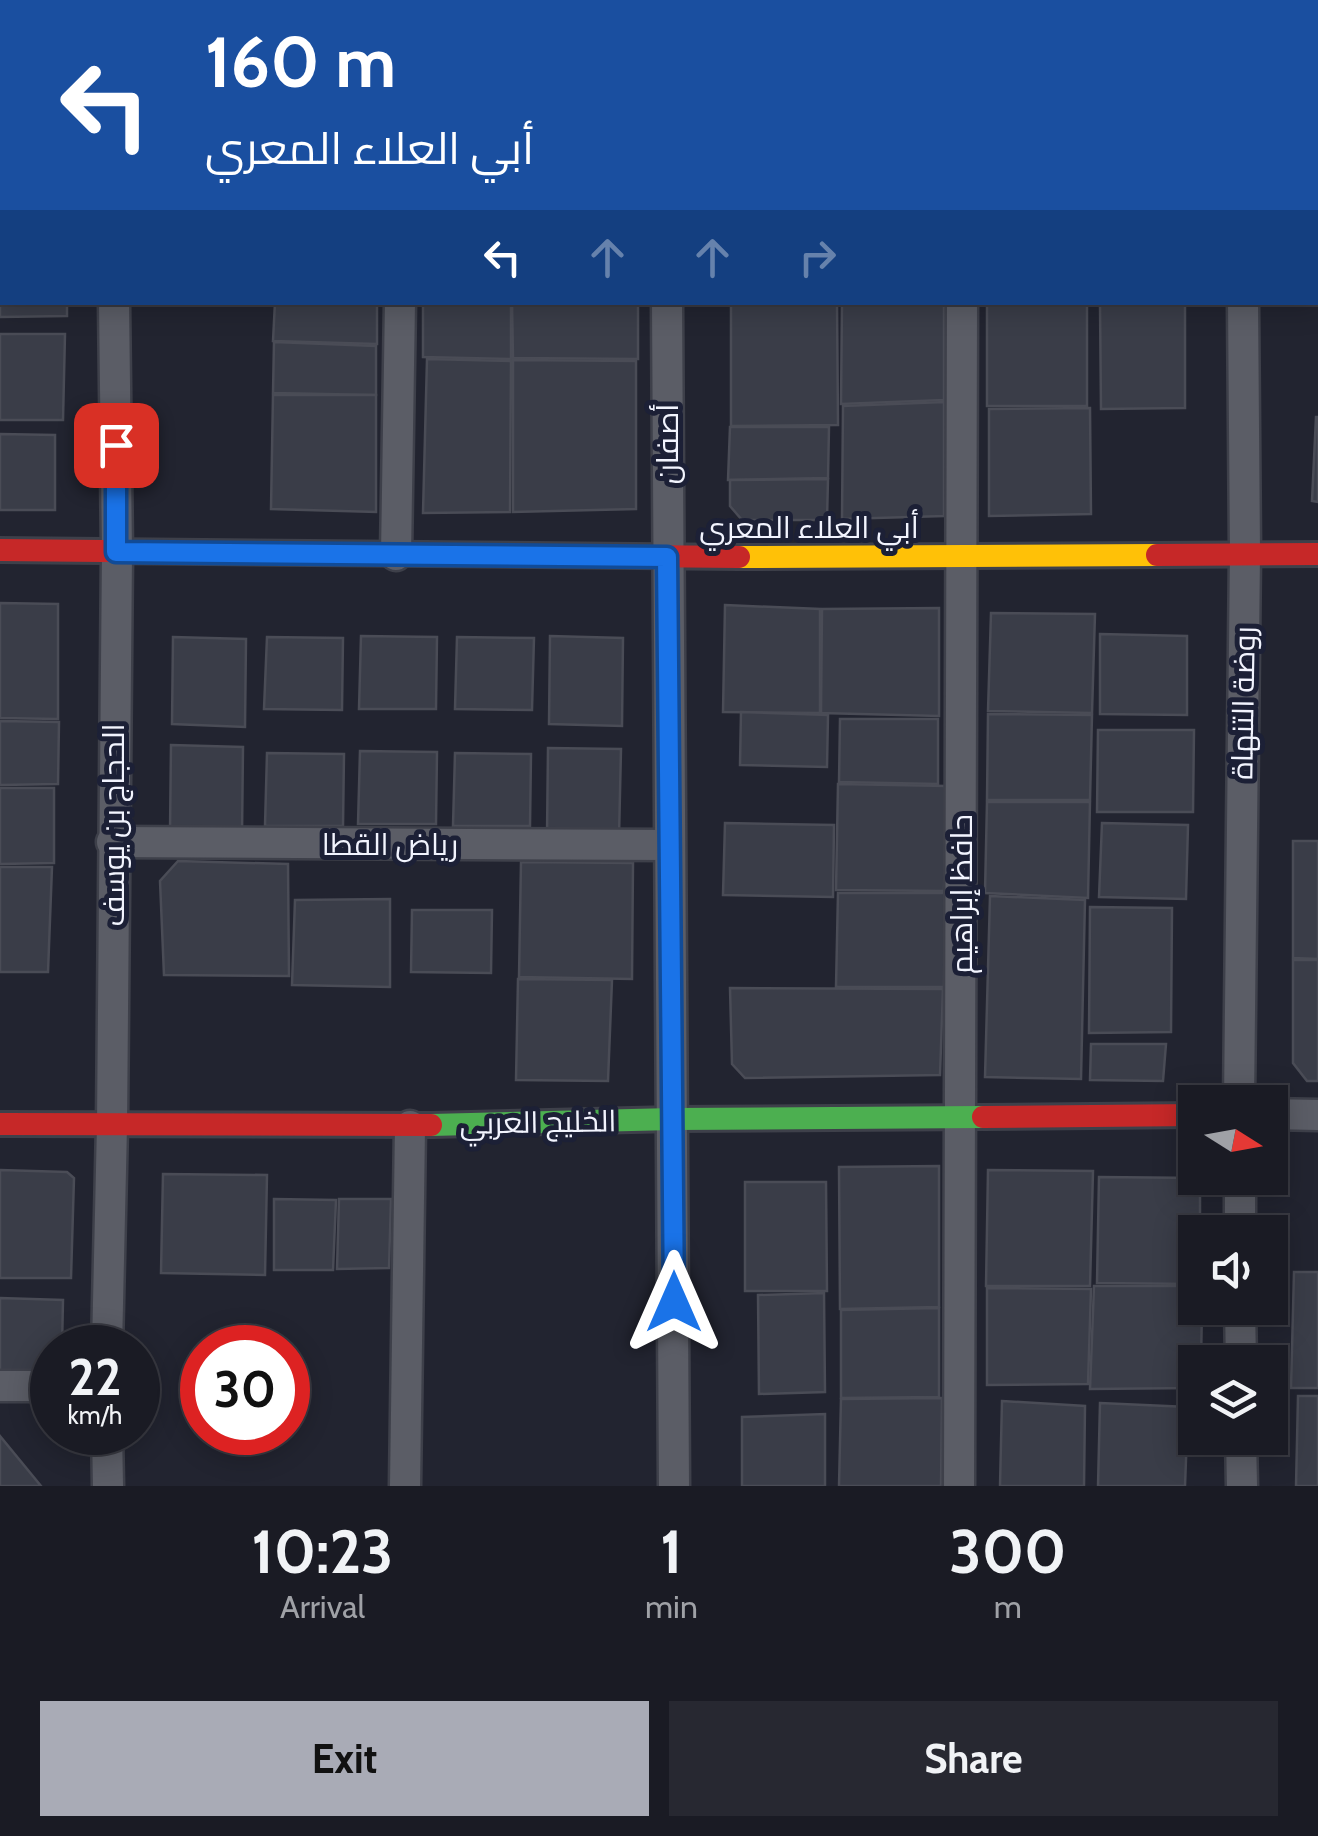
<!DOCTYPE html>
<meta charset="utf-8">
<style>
:root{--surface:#1a1b24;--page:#272831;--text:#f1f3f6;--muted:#9fa1a6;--line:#383941;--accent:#a9abb6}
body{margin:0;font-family:Cabin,Cairo,sans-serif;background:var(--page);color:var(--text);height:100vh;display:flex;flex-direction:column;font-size:38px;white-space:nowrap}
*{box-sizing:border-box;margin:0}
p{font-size:32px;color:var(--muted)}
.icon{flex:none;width:55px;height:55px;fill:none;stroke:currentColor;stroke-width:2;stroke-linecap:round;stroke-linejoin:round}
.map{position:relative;height:1486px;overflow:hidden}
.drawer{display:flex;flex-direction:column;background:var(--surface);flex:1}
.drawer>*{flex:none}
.hud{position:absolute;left:0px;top:0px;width:1320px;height:305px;box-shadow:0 5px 25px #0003,0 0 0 2px var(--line);background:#1a4fa0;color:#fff;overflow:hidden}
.needle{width:65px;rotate:101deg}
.tools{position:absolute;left:1178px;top:1085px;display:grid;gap:20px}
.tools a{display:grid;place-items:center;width:110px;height:110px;border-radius:0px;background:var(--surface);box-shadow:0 5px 25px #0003,0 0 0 2px var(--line);font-size:50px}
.speed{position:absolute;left:30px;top:1325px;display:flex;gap:20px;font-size:50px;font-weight:700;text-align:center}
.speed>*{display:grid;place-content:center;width:130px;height:130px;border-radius:50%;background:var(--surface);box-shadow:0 5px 25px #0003,0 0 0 2px var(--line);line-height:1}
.speed small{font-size:25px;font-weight:400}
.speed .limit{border:15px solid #d22;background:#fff;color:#111}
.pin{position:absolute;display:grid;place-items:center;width:85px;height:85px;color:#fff;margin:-42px;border-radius:20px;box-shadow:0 5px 15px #0006}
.me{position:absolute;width:110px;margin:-55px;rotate:0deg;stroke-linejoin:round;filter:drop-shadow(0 0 8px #0008)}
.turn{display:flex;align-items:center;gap:35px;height:210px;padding:0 40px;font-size:45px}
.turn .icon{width:130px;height:130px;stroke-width:2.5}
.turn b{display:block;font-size:70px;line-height:85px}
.lanes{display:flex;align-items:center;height:95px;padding:0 40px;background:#0003;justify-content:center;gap:50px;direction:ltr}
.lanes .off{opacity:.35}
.eta{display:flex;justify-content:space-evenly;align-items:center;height:170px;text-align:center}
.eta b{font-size:60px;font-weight:800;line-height:70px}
.button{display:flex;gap:20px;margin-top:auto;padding:20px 40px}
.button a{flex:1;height:115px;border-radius:0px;background:var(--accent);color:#111;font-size:40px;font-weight:800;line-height:115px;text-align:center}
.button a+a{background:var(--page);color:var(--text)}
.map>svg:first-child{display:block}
.building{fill:#3a3d48;stroke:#4a4c56;stroke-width:2.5}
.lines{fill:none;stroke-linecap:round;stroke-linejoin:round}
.street-casing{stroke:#3e404a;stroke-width:35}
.fast-casing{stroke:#3e404a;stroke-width:28}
.slow-casing{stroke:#3e404a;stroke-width:28}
.jam-casing{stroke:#3e404a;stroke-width:28}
.street{stroke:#5b5d66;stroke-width:30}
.fast{stroke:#4caf50;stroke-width:22}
.slow{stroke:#ffc107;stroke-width:22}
.jam{stroke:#c62828;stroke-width:22}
.route-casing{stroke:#114b97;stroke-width:25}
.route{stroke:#1a73e8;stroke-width:18}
.labels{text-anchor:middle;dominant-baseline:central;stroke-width:10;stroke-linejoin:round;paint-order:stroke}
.street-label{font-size:30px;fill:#f2f4fe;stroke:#1c2036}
</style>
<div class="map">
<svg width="1318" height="1486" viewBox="0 0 1318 1486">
<rect width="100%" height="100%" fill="#222430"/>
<g class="building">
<path d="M0,231L2,302H67V316L0,317Z"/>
<path d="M275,302H377V344L273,341Z"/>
<path d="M423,302H511V359L423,357Z"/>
<path d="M512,302H638V359L513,358Z"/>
<path d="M731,302H837L838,425L731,426Z"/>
<path d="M842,302H944V400L841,404Z"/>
<rect x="987" y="302" width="100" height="104"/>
<path d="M1185,304V408L1101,409L1100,305Z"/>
<path d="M0,334H65L63,420H0Z"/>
<path d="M274,342L376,346V395L273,393Z"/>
<path d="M427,359L511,361L510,512L423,513Z"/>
<path d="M513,360L636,361V509L513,512Z"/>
<path d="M273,395H376V512L271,509Z"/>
<path d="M944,402V516L842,519L843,406Z"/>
<path d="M1090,408L1091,514L989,516V409Z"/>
<path d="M1316,417H1318V502L1312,501Z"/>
<path d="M730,427H829L828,478L728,480Z"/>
<path d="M0,434L55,435V510H0Z"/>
<path d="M828,479L827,520H742L730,506V480Z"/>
<path d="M0,603L58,604V719L0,718Z"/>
<path d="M725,605L820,609V713L723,712Z"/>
<path d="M939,608V716L821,713L822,609Z"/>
<path d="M991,613L1095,614L1092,713L988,711Z"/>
<path d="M1100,634L1187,636V715L1100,714Z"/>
<path d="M361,636L437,637L436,709H359Z"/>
<path d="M550,636L623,638L622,726L549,724Z"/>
<path d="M173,637L246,639L245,727L172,724Z"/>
<path d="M267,637L343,638L342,710L264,709Z"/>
<path d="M457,637L534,638L532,710L455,709Z"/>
<path d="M741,712L828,715L827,767L740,765Z"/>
<path d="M988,714L1092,715L1090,800H987Z"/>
<path d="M840,719H938V784L839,782Z"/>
<path d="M0,721L59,722L58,784L0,785Z"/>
<path d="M1098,730H1194L1193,812H1097Z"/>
<path d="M171,745L243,747L242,835L170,832Z"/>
<path d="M548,748L621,749L619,837L547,835Z"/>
<path d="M360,751L437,752L436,824H358Z"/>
<path d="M267,753L344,754L343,826H265Z"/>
<path d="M455,753L531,754L530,826H453Z"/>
<path d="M838,784L946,786L944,891L836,890Z"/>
<path d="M0,788H54V863L0,864Z"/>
<path d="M987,802H1090L1088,898L985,893Z"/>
<path d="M725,823L834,825L833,897L723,895Z"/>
<path d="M1102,823L1188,825L1186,899L1099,897Z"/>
<path d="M1293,841H1318V959L1293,958Z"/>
<path d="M178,861L288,864L289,976L164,975L160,881Z"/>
<path d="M521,862L633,863L632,979L519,977Z"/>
<path d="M0,867H52L48,972H0Z"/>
<path d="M838,893H945L944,987H836Z"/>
<path d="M990,896L1085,900L1081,1079L985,1077Z"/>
<path d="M390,899V987L292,985L295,900Z"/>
<path d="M1090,907L1172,908L1171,1032L1089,1033Z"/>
<path d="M412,910H492L491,973L411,972Z"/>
<path d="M1293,960H1318V1081H1307L1293,1063Z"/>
<path d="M518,979L612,980L608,1081L516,1080Z"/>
<path d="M730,988L943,989L940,1075L745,1078L732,1064Z"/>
<path d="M1091,1044H1166L1163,1081L1090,1080Z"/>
<path d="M939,1166V1307L840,1309L839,1167Z"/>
<path d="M0,1170L67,1172L74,1178L71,1278H0Z"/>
<path d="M988,1170L1093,1171L1090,1286H986Z"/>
<path d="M163,1174L267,1175L265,1275L161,1273Z"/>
<path d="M1099,1177L1200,1178V1232H1195V1284L1097,1283Z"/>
<path d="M745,1182H826L827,1291H745Z"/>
<path d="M274,1199L336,1200L333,1270H274Z"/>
<path d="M339,1199H391L389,1268L337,1269Z"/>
<path d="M1294,1272H1318V1388H1291Z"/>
<path d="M1094,1286H1195V1308H1202L1201,1362H1195V1388L1090,1389Z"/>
<path d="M987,1288L1091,1289L1088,1384L987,1385Z"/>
<path d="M824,1293L825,1392L759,1394L758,1295Z"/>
<path d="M0,1298L63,1300L62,1348H52V1377L0,1376Z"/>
<path d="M939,1308V1397L841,1398V1310Z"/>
<path d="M1298,1396H1318V1486H1296Z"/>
<path d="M942,1398L941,1486H839L841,1399Z"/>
<path d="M1002,1401L1085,1406L1084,1486H1000Z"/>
<path d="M1100,1403L1188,1407L1185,1486H1098Z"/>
<path d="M825,1414V1486H742V1417Z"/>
<path d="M0,1436L41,1486H0Z"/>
</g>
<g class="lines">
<g class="street-casing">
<g id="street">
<path d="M112,0V2"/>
<path d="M667,0V2"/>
<path d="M960,0V2"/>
<path d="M1242,0V2"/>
<path d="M404,2V0"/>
<path d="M667,302L674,1486"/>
<path d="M396,555L400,302"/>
<path d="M112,842L669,845"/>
<path d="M1239,1102L1245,553L1243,302"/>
<path d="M1270,1114L1318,1115"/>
<path d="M1240,1178V1232"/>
<path d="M1240,1308L1241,1362"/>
<path d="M107,1348L112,1125L117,552L114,302"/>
<path d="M0,1386H52"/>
<path d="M107,1432L108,1486"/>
<path d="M1241,1438L1242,1486"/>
<path d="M405,1486L410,1126"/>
<path d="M959,1486L962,302"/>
</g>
</g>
<g class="fast-casing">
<path id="fast" d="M431,1125L673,1119L983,1117"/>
</g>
<g class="slow-casing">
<path id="slow" d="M739,557L1157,555"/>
</g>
<g class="jam-casing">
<g id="jam">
<path d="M0,550L739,557"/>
<path d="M1157,555L1318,554"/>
<path d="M983,1117L1195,1115"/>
<path d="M0,1124L431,1125"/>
</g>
</g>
<use href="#street" class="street"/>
<use href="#fast" class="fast"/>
<use href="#slow" class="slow"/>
<use href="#jam" class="jam"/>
</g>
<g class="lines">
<g class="route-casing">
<path id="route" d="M116,445V552L667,557L674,1302"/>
</g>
<use href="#route" class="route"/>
</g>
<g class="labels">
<g class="street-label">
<text transform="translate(667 444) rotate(-90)">أصفان</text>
<text x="809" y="527">أبي العلاء المعري</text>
<text transform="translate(1243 703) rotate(-89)">روضة التنهاة</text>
<text transform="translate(113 825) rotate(-90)">الحجاج بن يوسف</text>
<text x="390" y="844">رياض القطا</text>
<text transform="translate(961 894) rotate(-90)">حافظ إبراهيم</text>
<text transform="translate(538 1122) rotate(-1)">الخليج العربي</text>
</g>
</g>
</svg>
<div class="tools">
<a><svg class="needle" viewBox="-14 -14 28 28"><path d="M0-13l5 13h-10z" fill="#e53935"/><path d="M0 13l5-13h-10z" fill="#9fa1a6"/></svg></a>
<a><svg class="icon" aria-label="sound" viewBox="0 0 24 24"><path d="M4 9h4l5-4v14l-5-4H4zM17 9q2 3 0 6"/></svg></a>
<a><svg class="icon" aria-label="layers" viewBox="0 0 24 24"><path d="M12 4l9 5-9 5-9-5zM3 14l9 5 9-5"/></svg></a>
</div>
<div class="speed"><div>22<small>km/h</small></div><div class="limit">30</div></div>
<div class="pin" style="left:116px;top:445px;background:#d93025"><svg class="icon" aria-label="arrive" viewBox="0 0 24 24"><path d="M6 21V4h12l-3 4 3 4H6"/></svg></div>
<svg class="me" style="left:674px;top:1302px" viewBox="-20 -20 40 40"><path d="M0-17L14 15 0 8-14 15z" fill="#1a73e8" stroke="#fff" stroke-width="4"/></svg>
<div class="hud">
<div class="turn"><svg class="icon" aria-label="left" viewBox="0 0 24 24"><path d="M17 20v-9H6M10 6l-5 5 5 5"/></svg><div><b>160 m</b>أبي العلاء المعري</div></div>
<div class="lanes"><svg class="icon" aria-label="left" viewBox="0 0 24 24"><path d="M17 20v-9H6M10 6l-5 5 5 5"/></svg><svg class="icon off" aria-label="ahead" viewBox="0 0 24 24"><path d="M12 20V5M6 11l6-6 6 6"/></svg><svg class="icon off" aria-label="ahead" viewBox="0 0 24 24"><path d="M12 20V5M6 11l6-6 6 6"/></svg><svg class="icon off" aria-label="right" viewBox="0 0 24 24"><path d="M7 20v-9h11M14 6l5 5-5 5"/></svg></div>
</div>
</div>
<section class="drawer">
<div class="eta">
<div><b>10:23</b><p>Arrival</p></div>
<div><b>1</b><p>min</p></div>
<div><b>300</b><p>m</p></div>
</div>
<div class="button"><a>Exit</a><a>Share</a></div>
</section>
